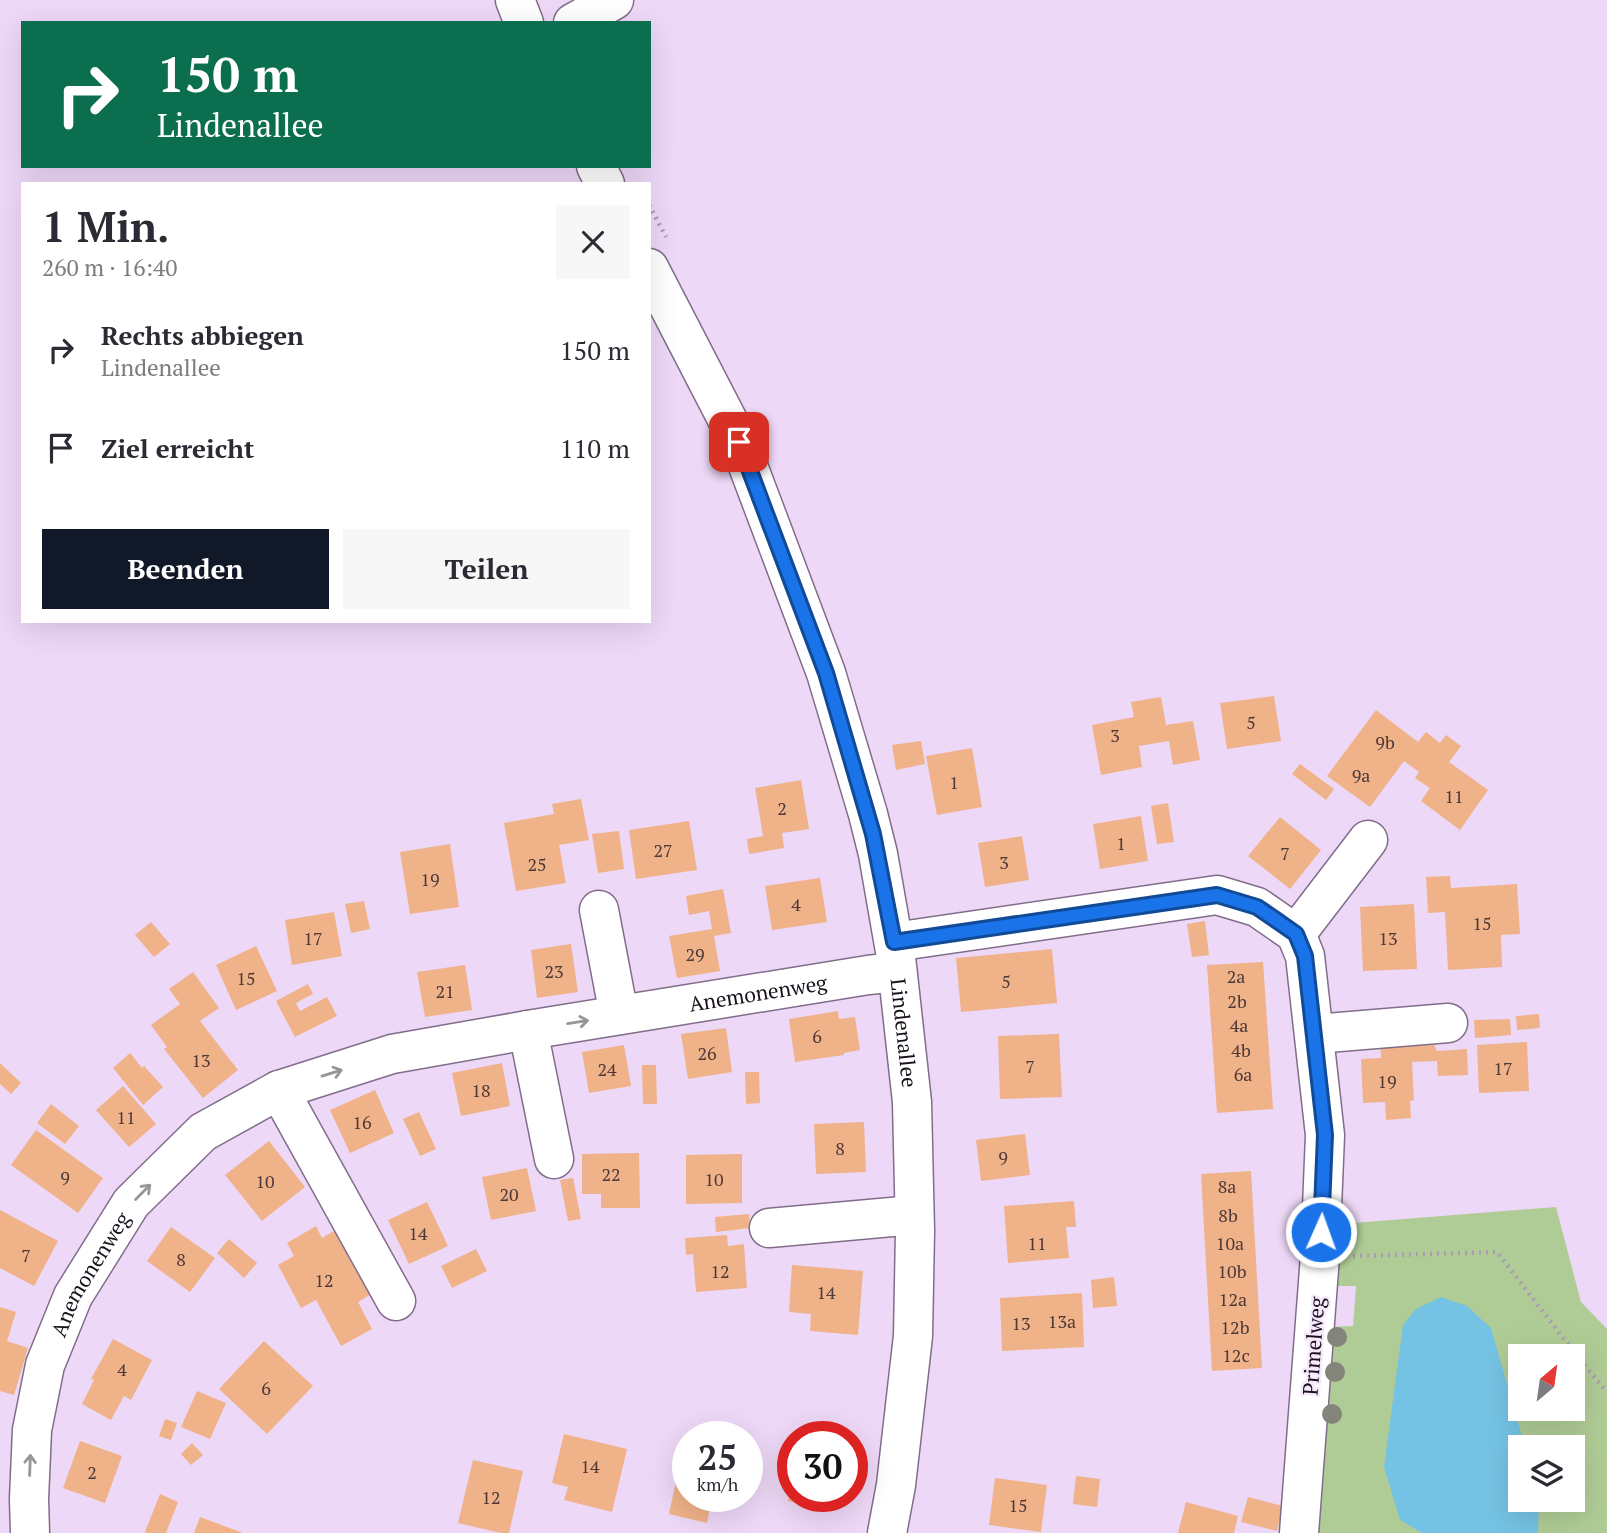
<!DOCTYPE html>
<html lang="de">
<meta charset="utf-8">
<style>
:root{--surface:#fff;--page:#f7f7f7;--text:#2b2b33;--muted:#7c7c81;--accent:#111827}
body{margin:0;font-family:"PT Serif",serif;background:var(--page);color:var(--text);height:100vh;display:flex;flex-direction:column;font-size:26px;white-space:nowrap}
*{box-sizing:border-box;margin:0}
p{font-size:23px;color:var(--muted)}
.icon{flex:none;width:38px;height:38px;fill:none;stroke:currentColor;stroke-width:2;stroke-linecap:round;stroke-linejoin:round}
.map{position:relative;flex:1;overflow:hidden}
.side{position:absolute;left:21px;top:182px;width:630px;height:441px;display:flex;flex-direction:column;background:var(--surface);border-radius:0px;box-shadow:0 7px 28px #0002}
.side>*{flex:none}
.banner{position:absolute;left:21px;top:21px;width:630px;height:147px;border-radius:0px;box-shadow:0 7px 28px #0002;background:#0b6e4f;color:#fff;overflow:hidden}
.needle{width:46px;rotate:29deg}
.tools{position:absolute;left:1508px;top:1344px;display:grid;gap:14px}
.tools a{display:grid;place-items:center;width:77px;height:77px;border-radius:0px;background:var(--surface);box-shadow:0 7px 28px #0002;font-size:35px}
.speed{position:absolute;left:672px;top:1421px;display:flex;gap:14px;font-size:35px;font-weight:700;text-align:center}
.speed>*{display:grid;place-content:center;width:91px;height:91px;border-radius:50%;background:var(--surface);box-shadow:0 7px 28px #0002;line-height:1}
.speed small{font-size:18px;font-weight:400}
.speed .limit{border:10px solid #d22;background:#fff;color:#111}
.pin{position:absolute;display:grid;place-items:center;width:60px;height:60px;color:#fff;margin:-30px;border-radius:14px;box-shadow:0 4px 10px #0006}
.me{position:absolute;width:77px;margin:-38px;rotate:2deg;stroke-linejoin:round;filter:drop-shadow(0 0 5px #0008)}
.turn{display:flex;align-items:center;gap:24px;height:147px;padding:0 21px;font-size:32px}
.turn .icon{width:91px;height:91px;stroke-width:2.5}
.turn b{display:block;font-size:49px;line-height:60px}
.round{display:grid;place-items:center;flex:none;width:74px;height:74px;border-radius:0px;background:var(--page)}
.summary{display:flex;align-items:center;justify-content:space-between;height:119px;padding:0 21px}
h1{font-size:42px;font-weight:800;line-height:52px}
.button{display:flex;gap:14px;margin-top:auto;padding:14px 21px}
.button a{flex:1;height:80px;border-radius:0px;background:var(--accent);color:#fff;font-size:28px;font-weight:800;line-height:80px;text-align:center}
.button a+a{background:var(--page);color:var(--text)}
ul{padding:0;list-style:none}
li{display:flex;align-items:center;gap:21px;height:98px;padding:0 21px}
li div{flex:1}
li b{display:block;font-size:26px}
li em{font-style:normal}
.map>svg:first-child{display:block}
.green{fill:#b0cc96;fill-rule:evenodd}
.water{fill:#75c3e4}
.building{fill:#efb289}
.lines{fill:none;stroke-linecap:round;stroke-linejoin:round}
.minor-casing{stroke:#816d8a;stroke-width:41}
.path{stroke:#ab9ab2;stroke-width:4.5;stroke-dasharray:2 5;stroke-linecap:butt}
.minor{stroke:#fff;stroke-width:38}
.tree{fill:#83847a}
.oneway{stroke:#989499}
.route-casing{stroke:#114b97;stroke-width:18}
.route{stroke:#1a73e8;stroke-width:12}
.labels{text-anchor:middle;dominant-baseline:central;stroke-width:5;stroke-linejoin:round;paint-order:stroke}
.number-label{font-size:18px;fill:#4e3937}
.street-label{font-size:21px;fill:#19111c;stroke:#f6e9fc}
</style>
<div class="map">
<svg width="1607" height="1533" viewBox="0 0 1607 1533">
<rect width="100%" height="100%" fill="#eed8f7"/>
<path class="green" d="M1556,1207L1581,1302L1607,1329V1533H1307L1328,1327L1353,1326L1356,1286H1333L1341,1224ZM1521,1356H1573V1409H1521ZM1521,1447H1573V1500H1521Z"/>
<path class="water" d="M1441,1297L1467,1306L1491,1328L1525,1447H1521V1500H1539L1538,1533H1422L1400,1520L1384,1467L1403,1325L1416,1309Z"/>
<g class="building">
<path d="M1274,696L1281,741L1227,749L1220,703Z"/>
<path d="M1161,697L1166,725L1193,721L1200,760L1173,765L1169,741L1139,746L1142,767L1101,775L1092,725L1134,717L1131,702Z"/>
<path d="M1376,710L1418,742L1426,732L1440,743L1446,735L1461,746L1449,762L1488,790L1460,830L1421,801L1430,788L1415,778L1419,772L1404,761L1370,807L1327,776Z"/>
<path d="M921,741L925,764L896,770L892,745Z"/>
<path d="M972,748L982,807L937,815L926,756Z"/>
<path d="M1300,764L1334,789L1326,800L1292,774Z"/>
<path d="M801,780L809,829L782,833L784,848L749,854L747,839L763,836L755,788Z"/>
<path d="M581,799L589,840L559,845L566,883L516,891L504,823L554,814L552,804Z"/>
<path d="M1168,803L1174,842L1157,844L1151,806Z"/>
<path d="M1141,816L1148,861L1100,869L1093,824Z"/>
<path d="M1280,817L1321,850L1290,889L1248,856Z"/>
<path d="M689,821L697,870L636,879L629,830Z"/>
<path d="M619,831L624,869L598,873L592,834Z"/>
<path d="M1022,836L1029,880L985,887L978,843Z"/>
<path d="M450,844L459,907L410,914L400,852Z"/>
<path d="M1450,876L1451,888L1517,884L1520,934L1501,935L1502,967L1448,970L1445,912L1428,913L1426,877Z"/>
<path d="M820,878L827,922L772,930L765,886Z"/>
<path d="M723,889L731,933L714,936L720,971L677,978L669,936L712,929L709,911L689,915L686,896Z"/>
<path d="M364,901L370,929L351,933L345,904Z"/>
<path d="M1414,904L1417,969L1363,971L1360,907Z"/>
<path d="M334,912L342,956L292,965L285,920Z"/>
<path d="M1205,921L1209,955L1192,957L1187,924Z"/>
<path d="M151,922L170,944L154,957L135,935Z"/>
<path d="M571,944L578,992L537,998L531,950Z"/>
<path d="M256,946L277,991L236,1010L216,965Z"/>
<path d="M1052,949L1057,1003L961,1012L956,958Z"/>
<path d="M1263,962L1273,1109L1217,1113L1207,965Z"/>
<path d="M465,965L472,1010L425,1017L417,972Z"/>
<path d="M193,972L219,1008L200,1021L238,1070L203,1098L164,1049L167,1047L151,1025L180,1004L169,989Z"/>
<path d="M308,984L313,994L296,1003L300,1011L327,997L337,1016L295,1037L276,1001Z"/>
<path d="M838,1011L839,1019L855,1017L860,1050L844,1053V1055L795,1062L789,1019Z"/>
<path d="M1539,1014L1540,1028L1517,1030L1516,1016Z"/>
<path d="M1510,1019L1511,1035L1475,1038L1474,1020Z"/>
<path d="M726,1028L732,1072L688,1079L681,1034Z"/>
<path d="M1059,1034L1062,1097L1000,1099L998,1036Z"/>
<path d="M1429,1035L1437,1051L1467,1049L1468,1075L1438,1076L1437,1061L1412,1062L1414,1100L1410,1101L1411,1118L1386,1120L1385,1102L1363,1103L1361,1059L1381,1058L1380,1037Z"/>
<path d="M1527,1042L1529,1091L1479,1093L1477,1045Z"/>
<path d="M624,1045L631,1086L589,1093L582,1052Z"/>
<path d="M130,1053L142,1068L144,1066L163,1087L143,1105L113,1068Z"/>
<path d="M0,1063L21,1083L11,1094L0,1084Z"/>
<path d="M502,1063L510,1106L461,1116L452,1073Z"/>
<path d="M642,1065H656L657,1104H643Z"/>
<path d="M745,1072H759L760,1103L746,1104Z"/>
<path d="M123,1086L156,1124L129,1147L96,1110Z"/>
<path d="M375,1090L394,1133L350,1153L330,1110Z"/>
<path d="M51,1104L79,1126L65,1144L37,1123Z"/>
<path d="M419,1112L436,1149L420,1156L403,1119Z"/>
<path d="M864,1122L866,1172L816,1174L814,1124Z"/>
<path d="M36,1130L103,1178L78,1213L11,1165Z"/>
<path d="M1025,1134L1030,1175L981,1181L976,1140Z"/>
<path d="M269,1141L305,1187L262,1221L225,1175Z"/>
<path d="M639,1153L640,1208H601V1194H582V1154Z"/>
<path d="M742,1154V1203L686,1204V1155Z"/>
<path d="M527,1168L536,1211L491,1220L482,1177Z"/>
<path d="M1251,1171L1262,1368L1212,1371L1201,1174Z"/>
<path d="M573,1178L581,1219L568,1221L560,1180Z"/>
<path d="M1074,1201L1076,1227H1066L1069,1258L1008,1263L1004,1206Z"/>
<path d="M427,1202L448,1246L409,1264L388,1220Z"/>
<path d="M0,1210L58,1241L34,1286L0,1268Z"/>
<path d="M749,1214L750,1228L716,1232L715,1217Z"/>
<path d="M316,1226L322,1238L334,1231L370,1295L358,1302L372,1329L341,1346L316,1300L301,1308L278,1265L294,1256L287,1243Z"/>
<path d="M171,1227L215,1258L190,1292L147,1261Z"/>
<path d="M727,1235L728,1246L744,1244L747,1288L696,1292L693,1254L686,1255L685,1238Z"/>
<path d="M229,1239L257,1263L244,1278L217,1253Z"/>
<path d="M476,1249L487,1271L452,1288L441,1266Z"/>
<path d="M792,1265L863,1271L858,1335L810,1331L811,1314L789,1312Z"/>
<path d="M1114,1277L1117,1306L1093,1308L1091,1280Z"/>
<path d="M1082,1293L1084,1347L1002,1351L1000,1298Z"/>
<path d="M0,1307L16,1312L7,1341L28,1348L14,1395L0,1391Z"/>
<path d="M113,1339L152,1360L131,1400L124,1396L111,1420L82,1404L94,1380L91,1379Z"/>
<path d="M264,1341L313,1386L267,1434L219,1389Z"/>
<path d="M197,1391L226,1403L210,1439L181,1427Z"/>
<path d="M165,1419L177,1423L171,1440L159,1436Z"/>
<path d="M564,1434L627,1449L612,1512L564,1500L568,1487L552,1483Z"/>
<path d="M80,1441L122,1456L105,1503L63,1488Z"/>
<path d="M192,1443L203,1455L191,1465L181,1454Z"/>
<path d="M681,1457L688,1459V1496H731L727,1510L710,1507L707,1523L669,1514Z"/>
<path d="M473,1460L523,1471L509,1533H501L458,1523Z"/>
<path d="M1076,1476L1100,1479L1097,1507L1073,1504Z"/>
<path d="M995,1478L1047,1485L1041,1532L989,1525Z"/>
<path d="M791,1483H793V1496H831L828,1509L788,1501Z"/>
<path d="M160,1494L178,1502L166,1533H147L145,1532Z"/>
<path d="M1248,1497L1283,1506L1277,1531L1241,1522Z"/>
<path d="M1186,1502L1238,1516L1234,1533H1178Z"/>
<path d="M200,1517L243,1533H194Z"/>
</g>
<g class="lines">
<g class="minor-casing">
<g id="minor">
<path d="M515,0L524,23"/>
<path d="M573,23L614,0"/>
<path d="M596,166L605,184"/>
<path id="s1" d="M649,268L739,442L826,673L868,814L878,854L896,957L912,1102L915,1231L913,1336L896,1485L887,1533"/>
<path d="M599,910L619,1015"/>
<path d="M1296,934L1368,840"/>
<path d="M894,942L1217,895L1257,907L1296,934L1305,956L1325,1135L1320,1256L1299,1533"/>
<path d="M528,1030L554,1159"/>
<path d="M1315,1034L1448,1023"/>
<path d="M279,1090L396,1301"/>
<path d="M769,1228L914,1215"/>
<path id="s2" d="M30,1533L29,1499L32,1430L45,1365L73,1296L131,1203L203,1132L279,1090L392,1054L528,1030L868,975L897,972"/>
</g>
</g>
<g class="path">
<path d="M649,205L666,237"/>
<path d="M1353,1256L1497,1252L1580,1360L1607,1392"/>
</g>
<use href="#minor" class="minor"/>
</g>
<g class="tree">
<circle cx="1337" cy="1337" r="10"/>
<circle cx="1335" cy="1372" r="10"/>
<circle cx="1332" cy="1414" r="10"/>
</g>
<defs><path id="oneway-shaft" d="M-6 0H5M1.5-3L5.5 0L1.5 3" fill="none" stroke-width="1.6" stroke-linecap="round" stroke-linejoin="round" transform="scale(1.75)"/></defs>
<g class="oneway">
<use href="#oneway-shaft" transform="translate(578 1022) rotate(-9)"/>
<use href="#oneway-shaft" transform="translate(332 1073) rotate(-17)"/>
<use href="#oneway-shaft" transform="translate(143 1192) rotate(-45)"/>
<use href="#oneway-shaft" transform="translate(30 1465) rotate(-88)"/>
</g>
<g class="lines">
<g class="route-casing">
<path id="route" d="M739,442L826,673L873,834L894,942L1217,895L1257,907L1276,920L1296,934L1305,956L1325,1135L1321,1232"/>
</g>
<use href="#route" class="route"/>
</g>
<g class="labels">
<g class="number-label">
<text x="1251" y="722">5</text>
<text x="1115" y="735">3</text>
<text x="1385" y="742">9b</text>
<text x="1361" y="775">9a</text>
<text x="954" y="782">1</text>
<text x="1454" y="796">11</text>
<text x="782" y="808">2</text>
<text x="1121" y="843">1</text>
<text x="663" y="850">27</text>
<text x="1285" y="853">7</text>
<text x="1004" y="862">3</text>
<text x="537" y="864">25</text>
<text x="430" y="879">19</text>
<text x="796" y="904">4</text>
<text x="1482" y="923">15</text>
<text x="313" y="938">17</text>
<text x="1388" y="938">13</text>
<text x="695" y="954">29</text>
<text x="554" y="971">23</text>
<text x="1236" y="976">2a</text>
<text x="246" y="978">15</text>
<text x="1006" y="981">5</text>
<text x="445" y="991">21</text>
<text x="1237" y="1001">2b</text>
<text x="1239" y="1025">4a</text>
<text x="817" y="1036">6</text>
<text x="1241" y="1050">4b</text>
<text x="707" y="1053">26</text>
<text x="201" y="1060">13</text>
<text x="1030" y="1066">7</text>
<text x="1503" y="1068">17</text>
<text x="607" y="1069">24</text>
<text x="1243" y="1074">6a</text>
<text x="1387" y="1081">19</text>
<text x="481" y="1090">18</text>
<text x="126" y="1117">11</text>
<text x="362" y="1122">16</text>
<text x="840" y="1148">8</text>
<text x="1003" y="1157">9</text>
<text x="611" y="1174">22</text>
<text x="65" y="1177">9</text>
<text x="714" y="1179">10</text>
<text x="265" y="1181">10</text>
<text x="1227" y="1186">8a</text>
<text x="509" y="1194">20</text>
<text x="1228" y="1215">8b</text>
<text x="418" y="1233">14</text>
<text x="1037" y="1243">11</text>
<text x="1230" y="1243">10a</text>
<text x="26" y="1255">7</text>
<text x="181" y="1259">8</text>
<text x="720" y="1271">12</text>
<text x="1232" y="1271">10b</text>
<text x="324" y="1280">12</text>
<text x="826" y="1292">14</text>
<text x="1233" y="1299">12a</text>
<text x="1062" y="1321">13a</text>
<text x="1021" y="1323">13</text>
<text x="1235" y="1327">12b</text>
<text x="1236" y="1355">12c</text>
<text x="122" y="1369">4</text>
<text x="266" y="1388">6</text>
<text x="590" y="1466">14</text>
<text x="92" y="1472">2</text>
<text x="491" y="1497">12</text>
<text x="1018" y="1505">15</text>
</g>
<g class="street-label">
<text stroke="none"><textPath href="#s2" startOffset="1031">Anemonenweg</textPath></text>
<text stroke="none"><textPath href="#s1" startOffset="812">Lindenallee</textPath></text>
<text stroke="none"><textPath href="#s2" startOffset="271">Anemonenweg</textPath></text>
<text transform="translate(1313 1346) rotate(-86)">Primelweg</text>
</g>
</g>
</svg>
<div class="tools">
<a><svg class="needle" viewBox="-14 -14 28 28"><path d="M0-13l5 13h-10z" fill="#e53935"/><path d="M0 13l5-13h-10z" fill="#7c7c81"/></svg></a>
<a><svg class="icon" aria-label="layers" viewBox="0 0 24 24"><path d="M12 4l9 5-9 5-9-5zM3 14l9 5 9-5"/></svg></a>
</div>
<div class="speed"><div>25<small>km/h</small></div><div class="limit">30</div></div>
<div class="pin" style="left:739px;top:442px;background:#d93025"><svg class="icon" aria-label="arrive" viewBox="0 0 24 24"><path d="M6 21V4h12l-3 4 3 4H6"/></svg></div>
<svg class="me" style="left:1321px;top:1232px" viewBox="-20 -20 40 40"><circle r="17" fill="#1a73e8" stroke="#fff" stroke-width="3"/><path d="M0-11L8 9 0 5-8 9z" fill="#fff"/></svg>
<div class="banner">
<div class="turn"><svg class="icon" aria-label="right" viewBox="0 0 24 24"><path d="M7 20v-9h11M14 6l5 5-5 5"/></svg><div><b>150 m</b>Lindenallee</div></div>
</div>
<section class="side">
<div class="summary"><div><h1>1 Min.</h1><p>260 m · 16:40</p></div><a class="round"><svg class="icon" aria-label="close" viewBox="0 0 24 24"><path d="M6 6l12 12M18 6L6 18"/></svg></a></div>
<ul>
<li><svg class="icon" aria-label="right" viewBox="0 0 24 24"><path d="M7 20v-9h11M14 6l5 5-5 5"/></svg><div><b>Rechts abbiegen</b><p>Lindenallee</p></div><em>150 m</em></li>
<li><svg class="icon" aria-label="arrive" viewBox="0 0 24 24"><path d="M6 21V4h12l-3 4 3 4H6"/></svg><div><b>Ziel erreicht</b></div><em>110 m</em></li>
</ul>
<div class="button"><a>Beenden</a><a>Teilen</a></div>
</section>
</div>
